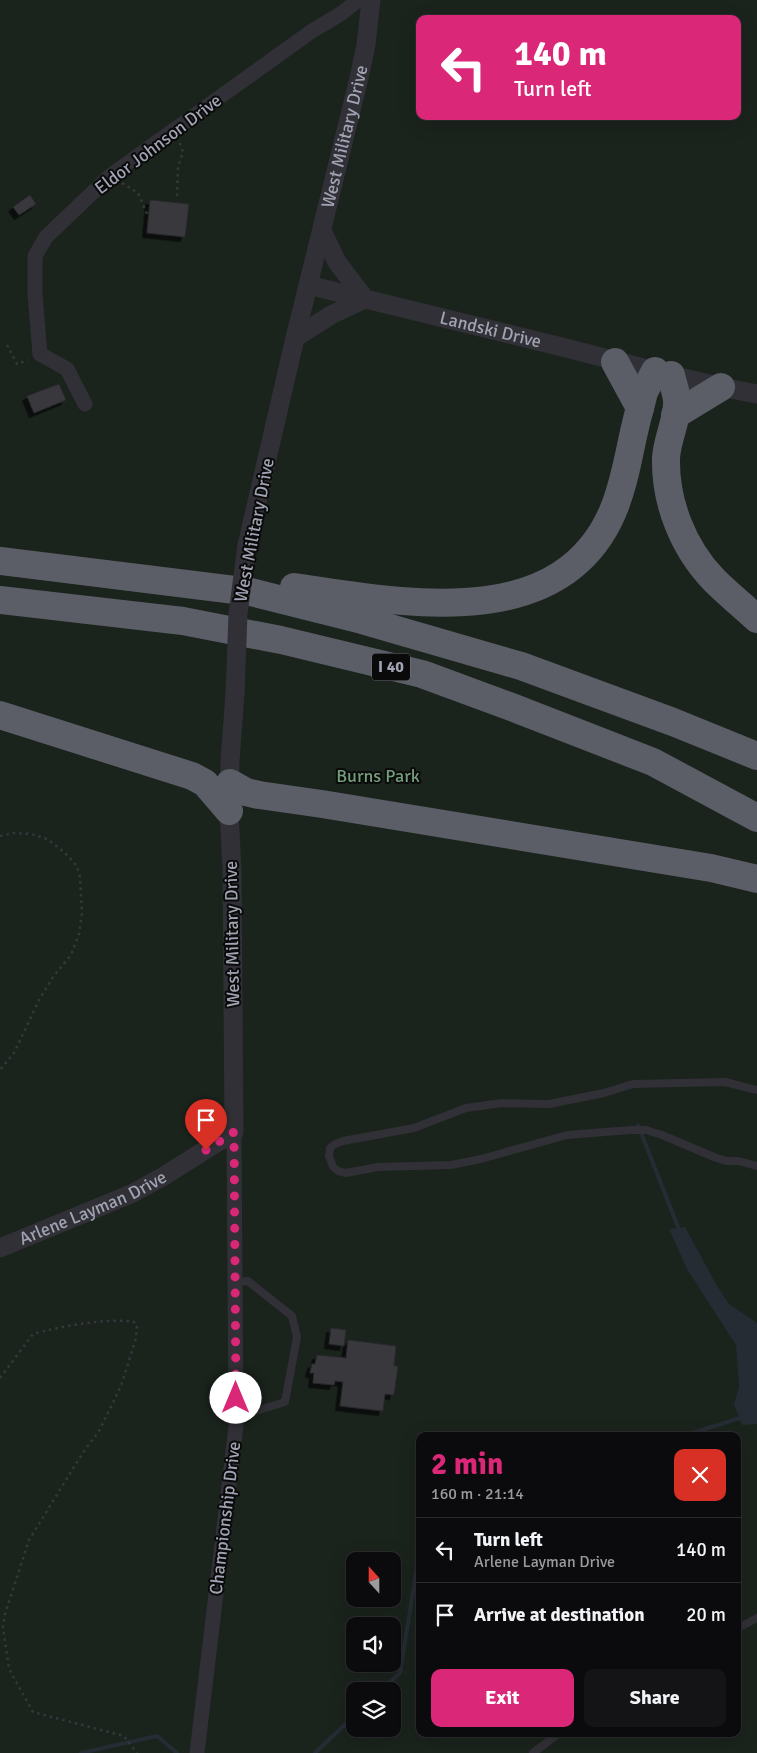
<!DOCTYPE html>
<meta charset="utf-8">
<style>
:root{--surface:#0b0b0d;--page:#141416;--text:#f1f3f6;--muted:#9a9b9d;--line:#2b2b2e;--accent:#db2777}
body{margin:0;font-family:Signika,sans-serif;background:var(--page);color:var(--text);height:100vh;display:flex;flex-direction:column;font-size:19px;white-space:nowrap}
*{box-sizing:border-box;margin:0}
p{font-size:16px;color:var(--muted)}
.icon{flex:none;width:28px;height:28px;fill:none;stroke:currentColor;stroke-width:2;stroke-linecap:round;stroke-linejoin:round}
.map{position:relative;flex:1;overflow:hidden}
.details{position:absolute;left:416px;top:1432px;width:325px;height:305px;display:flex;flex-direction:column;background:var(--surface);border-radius:10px;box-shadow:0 5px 20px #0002,0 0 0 1px var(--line)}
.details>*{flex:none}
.guide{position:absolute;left:416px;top:15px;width:325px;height:105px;border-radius:10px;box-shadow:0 5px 20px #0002,0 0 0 1px var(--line);background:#db2777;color:#fff;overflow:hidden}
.needle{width:32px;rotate:339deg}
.buttons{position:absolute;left:346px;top:1552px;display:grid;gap:10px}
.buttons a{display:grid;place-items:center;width:55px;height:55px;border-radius:10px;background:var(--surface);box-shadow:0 5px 20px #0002,0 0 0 1px var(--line);font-size:25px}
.pin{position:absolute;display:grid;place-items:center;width:42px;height:42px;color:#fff;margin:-51px -21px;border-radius:50% 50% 50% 0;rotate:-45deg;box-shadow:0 0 5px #0007}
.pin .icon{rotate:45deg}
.me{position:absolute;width:55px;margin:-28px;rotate:0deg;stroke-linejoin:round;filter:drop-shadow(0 0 4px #0008)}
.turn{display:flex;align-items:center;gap:18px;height:105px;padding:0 15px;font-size:22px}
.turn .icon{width:65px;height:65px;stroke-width:2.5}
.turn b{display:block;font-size:35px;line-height:42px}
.round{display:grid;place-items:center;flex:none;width:52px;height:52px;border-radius:10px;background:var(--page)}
.overview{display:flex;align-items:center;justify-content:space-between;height:85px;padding:0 15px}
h1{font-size:30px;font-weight:800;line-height:38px;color:var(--accent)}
.primary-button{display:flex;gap:10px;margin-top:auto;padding:10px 15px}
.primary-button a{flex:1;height:58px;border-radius:10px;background:var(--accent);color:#fff;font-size:20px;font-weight:800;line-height:58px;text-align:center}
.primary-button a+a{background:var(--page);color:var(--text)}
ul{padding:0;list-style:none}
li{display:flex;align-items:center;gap:15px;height:65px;padding:0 15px;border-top:1px solid var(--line)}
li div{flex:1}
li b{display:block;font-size:19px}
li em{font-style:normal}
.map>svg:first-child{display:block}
.green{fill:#1b231d;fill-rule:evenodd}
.water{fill:#252c34}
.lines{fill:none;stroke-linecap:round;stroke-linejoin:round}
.stream{stroke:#252c34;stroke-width:4}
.building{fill:#38393e;stroke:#29292d;filter:url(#shadow)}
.path{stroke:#36373d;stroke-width:2.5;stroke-dasharray:2.5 4;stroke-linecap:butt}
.service{stroke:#303036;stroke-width:8}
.minor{stroke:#303036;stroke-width:15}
.tertiary{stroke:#303036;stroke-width:19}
.motorway{stroke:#5c5e67;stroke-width:28}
.tertiary-bridge{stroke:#303036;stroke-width:19}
.route{stroke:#db2777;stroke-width:9;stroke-dasharray:0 16.2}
.labels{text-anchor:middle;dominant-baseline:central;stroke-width:4;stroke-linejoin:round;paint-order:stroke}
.shield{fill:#0a0a0b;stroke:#727580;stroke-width:1}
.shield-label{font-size:16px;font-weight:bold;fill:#9fa3b2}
.street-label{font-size:18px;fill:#9fa3b2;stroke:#0a0a0b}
.park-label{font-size:18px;fill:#749f7b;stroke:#0a0a0b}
</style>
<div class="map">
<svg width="757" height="1753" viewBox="0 0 757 1753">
<defs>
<filter id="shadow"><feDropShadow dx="-4.5" dy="4.5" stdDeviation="0" flood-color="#0009"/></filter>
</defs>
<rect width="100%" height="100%" fill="#0f0f11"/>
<path class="green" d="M0,0H757V1753H0ZM420,19H738V116H420ZM420,1436H738V1734H420ZM355,1561H392V1599H355ZM355,1626H392V1664H355ZM355,1691H392V1729H355Z"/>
<path class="water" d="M685,1227L717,1286L729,1304L757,1323V1424L742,1425L734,1404L739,1387L736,1345L687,1269L669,1229Z"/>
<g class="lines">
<g class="stream">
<path d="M638,1125L680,1232"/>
<path d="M683,1436L743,1417"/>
<path d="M380,1691L400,1673L420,1548"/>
<path d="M81,1753L157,1736L177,1753"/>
<path d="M315,1753L355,1715"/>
</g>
</g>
<g class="building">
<path d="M30,195L36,204L19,215L13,207Z"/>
<path d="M150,200L189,204L185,237L147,233Z"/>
<path d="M59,384L66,400L34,413L27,396Z"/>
<path d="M331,1328L346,1330L344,1346L329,1344Z"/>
<path d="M348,1340L396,1346L394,1366H398L394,1395L385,1394L383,1411L340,1406L343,1382L335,1381L334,1385L313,1383L314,1373H310L312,1364H315L317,1355L346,1358Z"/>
</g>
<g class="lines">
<g class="path">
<path d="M122,183L138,193L147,214"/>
<path d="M177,196L178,167L183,152L179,141"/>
<path d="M7,345L17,364L28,360"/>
<path d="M0,836L14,833L31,834L47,839L64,852L77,866L80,877L82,913L79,934L71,955L53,977L39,1000L14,1053L0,1070"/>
<path d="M0,1378L33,1334C56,1327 112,1317 134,1322L137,1325L136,1338L121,1386L99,1431L82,1454L29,1540L5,1614L3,1627L9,1669L33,1712L124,1736L137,1753"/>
</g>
<g class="service">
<path d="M757,1090L725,1082L633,1084L604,1093L549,1104L502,1103L466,1108L414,1128L343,1141L335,1144L330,1148L329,1156L333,1167L338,1171L346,1173L378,1167L451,1165L481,1159L567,1135L631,1130H646L662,1135L714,1157L726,1161H738L757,1166"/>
<path d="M236,1282L248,1281L292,1316L297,1337L285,1402L236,1417"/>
<path d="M738,1628L757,1618"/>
<path d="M533,1753L558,1734"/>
</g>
<g class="minor">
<path d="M85,404L67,369L40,354L35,294V256L46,237L111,175L312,31L342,13L358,0"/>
<path d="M197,1753L236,1426L234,1132"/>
</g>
<g class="tertiary">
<path id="s1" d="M308,285C394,306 480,327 566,348C629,364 692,382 757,394"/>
<path d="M295,338L331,315L365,299L337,262L322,231"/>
<path id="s2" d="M247,545L295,338L359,78L366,45L371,0"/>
<path id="s3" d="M0,1248L131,1194L164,1176L234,1132L232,870L229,811L230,761L235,694"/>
</g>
<g class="motorway">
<path d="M671,375C673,385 678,396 677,405C676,423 667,440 666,458C665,502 683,548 714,580C728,594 743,606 757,619"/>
<path d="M640,408L644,392L655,371"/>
<path d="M675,415L721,387"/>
<path d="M0,561L251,592L362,620L521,666L673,722L757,756"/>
<path d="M294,587C399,602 560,636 613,511C627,478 630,442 640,408L615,362"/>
<path d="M0,600L183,621L281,640L422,674L509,706L653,762L757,818"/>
<path d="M0,715L192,776L205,783L229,811"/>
<path d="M230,783L246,792L259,795L322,804L711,868L757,879"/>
</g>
<path class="tertiary-bridge" d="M235,694L238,614L247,545"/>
</g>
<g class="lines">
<path class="route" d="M206,1150L234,1132L236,1398"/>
</g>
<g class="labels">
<rect class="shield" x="372" y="653.5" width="38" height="27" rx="4"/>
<g class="shield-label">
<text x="391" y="667">I 40</text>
</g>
<g class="street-label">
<text stroke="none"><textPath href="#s2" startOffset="420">West Military Drive</textPath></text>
<text transform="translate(158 144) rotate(-37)">Eldor Johnson Drive</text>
<text stroke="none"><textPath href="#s1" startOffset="188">Landski Drive</textPath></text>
<text transform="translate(254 530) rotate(-79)">West Military Drive</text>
<text transform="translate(232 934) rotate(-91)">West Military Drive</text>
<text stroke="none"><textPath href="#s3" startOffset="101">Arlene Layman Drive</textPath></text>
<text transform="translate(225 1518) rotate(-83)">Championship Drive</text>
</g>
<g class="park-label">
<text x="378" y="776">Burns Park</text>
</g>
</g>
</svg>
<div class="buttons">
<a><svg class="needle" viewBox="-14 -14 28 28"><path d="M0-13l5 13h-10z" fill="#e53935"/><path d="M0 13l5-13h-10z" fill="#9a9b9d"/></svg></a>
<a><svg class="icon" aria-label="sound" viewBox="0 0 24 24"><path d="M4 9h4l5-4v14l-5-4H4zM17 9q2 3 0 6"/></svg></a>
<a><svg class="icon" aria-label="layers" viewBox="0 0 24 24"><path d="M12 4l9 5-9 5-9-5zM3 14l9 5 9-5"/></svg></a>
</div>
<div class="pin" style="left:206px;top:1150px;background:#d93025"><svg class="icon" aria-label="arrive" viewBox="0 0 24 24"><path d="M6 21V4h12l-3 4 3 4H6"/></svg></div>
<svg class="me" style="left:236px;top:1398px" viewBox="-20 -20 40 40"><circle r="19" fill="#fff"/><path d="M0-13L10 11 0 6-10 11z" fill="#db2777"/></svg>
<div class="guide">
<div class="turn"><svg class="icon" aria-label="left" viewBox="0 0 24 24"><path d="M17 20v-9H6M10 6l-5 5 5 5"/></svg><div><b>140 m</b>Turn left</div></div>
</div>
<section class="details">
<div class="overview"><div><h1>2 min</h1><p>160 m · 21:14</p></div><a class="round" style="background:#d93025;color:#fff"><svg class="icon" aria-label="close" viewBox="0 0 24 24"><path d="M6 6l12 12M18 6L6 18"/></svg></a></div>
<ul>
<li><svg class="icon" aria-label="left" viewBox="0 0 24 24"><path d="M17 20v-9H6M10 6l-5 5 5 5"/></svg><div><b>Turn left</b><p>Arlene Layman Drive</p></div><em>140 m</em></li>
<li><svg class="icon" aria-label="arrive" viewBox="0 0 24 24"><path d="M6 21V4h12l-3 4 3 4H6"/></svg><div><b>Arrive at destination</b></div><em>20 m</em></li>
</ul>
<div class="primary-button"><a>Exit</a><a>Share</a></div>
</section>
</div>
